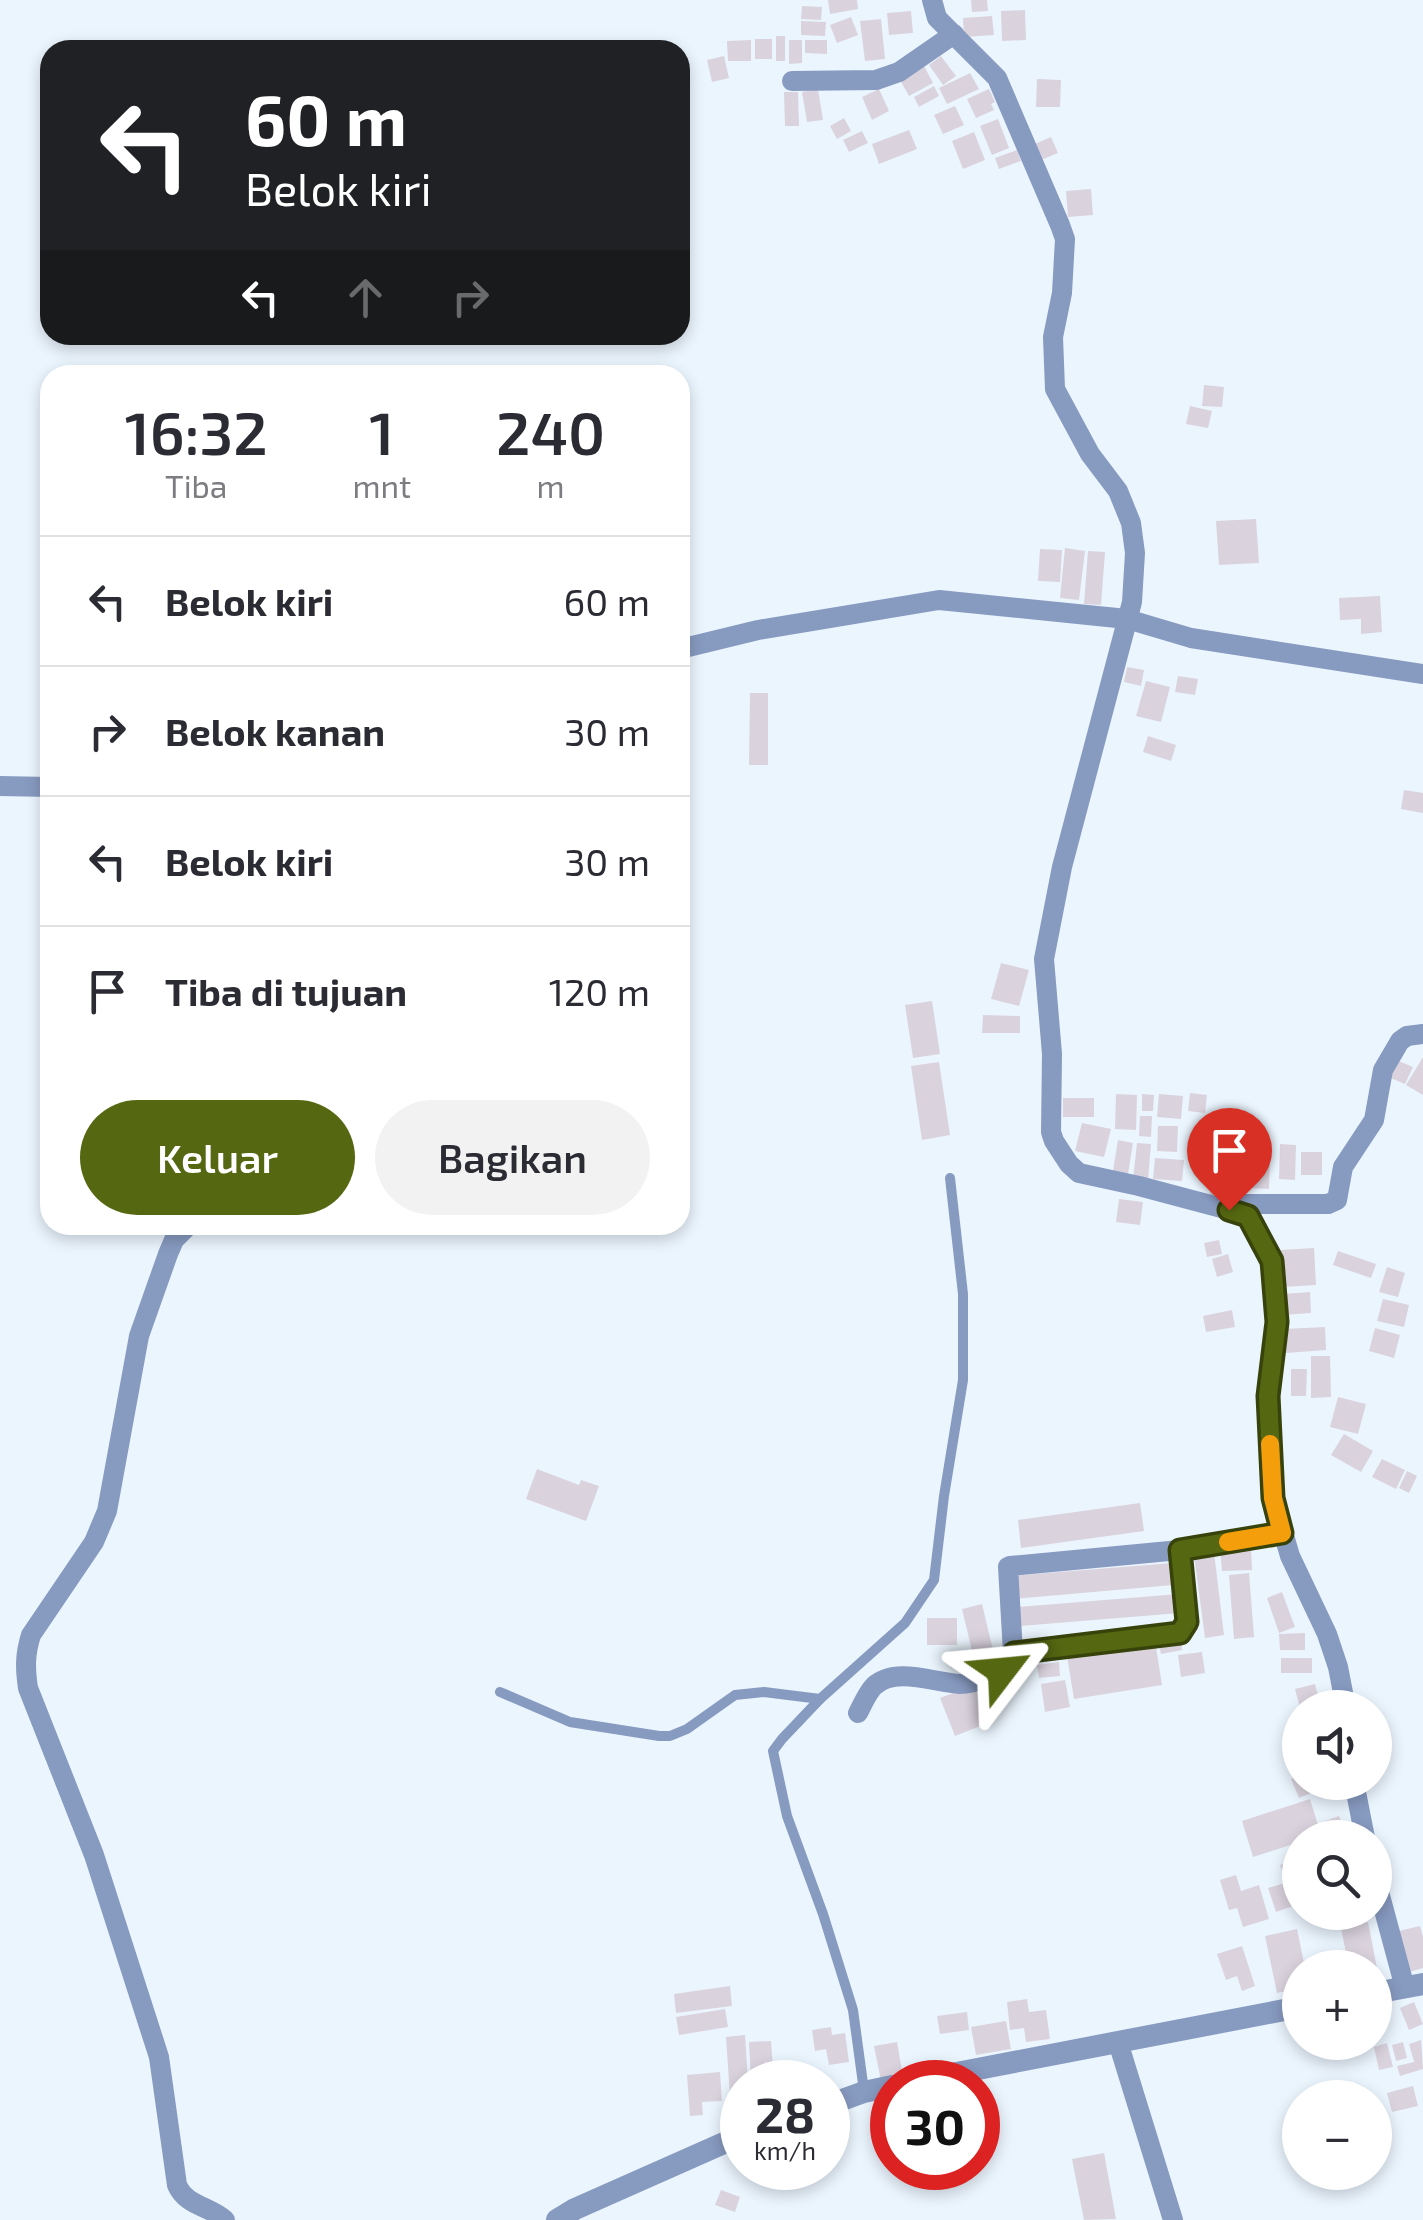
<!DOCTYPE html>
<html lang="id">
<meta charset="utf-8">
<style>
:root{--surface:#fff;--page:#f2f2f3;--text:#2b2b33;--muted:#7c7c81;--line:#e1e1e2;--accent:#556711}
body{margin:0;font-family:"Exo 2",sans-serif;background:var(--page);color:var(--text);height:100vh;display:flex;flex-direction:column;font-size:38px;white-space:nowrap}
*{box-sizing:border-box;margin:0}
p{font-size:32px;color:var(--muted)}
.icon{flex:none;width:55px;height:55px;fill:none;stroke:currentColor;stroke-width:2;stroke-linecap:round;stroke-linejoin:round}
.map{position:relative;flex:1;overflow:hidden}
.drawer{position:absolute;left:40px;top:365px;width:650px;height:870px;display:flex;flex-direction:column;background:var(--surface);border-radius:30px;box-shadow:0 5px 15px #0003}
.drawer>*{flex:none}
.banner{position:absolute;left:40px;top:40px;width:650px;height:305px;border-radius:30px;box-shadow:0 5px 15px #0003;background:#202124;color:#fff;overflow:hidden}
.tools{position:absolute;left:1282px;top:1690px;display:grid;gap:20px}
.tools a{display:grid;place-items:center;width:110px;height:110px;border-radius:50%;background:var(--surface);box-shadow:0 5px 15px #0003;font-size:50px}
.speed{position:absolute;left:720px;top:2060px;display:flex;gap:20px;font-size:50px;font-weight:700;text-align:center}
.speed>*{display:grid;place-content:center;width:130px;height:130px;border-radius:50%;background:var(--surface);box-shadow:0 5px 15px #0003;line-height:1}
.speed small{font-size:25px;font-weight:400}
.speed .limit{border:15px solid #d22;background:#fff;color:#111}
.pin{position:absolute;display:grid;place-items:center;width:85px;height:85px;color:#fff;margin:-102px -42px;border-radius:50% 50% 50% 0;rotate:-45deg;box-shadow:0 0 10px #0007}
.pin .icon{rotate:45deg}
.me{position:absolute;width:110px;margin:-55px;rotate:61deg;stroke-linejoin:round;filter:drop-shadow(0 0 8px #0008)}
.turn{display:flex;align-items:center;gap:35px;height:210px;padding:0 40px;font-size:45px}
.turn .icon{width:130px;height:130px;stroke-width:2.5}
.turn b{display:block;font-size:70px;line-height:85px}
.lanes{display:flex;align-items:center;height:95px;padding:0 40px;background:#0003;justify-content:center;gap:50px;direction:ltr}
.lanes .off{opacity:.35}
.eta{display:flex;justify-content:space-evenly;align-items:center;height:170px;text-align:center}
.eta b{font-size:60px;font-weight:600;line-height:70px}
.cta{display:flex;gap:20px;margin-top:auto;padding:20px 40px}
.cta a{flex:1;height:115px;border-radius:60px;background:var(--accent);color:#fff;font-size:40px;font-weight:600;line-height:115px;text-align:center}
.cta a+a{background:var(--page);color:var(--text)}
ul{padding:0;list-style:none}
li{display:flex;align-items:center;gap:30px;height:130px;padding:0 40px;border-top:2px solid var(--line)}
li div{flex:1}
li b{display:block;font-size:38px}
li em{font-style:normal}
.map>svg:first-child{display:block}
.building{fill:#dad3de}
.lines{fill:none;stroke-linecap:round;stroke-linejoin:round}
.service{stroke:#879ac0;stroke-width:10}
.minor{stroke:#879ac0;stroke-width:20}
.tertiary{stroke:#879ac0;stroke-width:22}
.route-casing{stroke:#37430b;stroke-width:25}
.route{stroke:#556711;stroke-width:18}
.slow{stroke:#f59e0b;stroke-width:18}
</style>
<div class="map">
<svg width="1423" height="2220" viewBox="0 0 1423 2220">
<rect width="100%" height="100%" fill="#ebf5fe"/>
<g class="building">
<path d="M828,0H857L858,9L830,14Z"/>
<path d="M971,0H987L988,11L972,12Z"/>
<path d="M802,6L822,7L821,20L801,19Z"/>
<path d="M1025,10L1026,40L1002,41L1001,11Z"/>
<path d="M911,11L913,33L889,35L887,13Z"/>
<path d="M992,16L994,35L964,37L963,18Z"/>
<path d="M851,17L858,35L837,43L830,25Z"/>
<path d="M881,19L885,59L865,61L860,21Z"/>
<path d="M801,21L826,22L825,36L801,35Z"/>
<rect x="776" y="36" width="9" height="25"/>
<rect x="755" y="39" width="17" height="20"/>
<path d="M751,40V61H728L727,41Z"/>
<path d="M789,40H802V63L789,64Z"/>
<path d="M805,40H827V54L805,53Z"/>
<path d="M724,56L729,78L712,82L707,60Z"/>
<path d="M941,56L956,76L943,85L929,65Z"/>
<path d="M924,66L933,83L909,96L900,80Z"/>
<path d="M970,73L979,89L947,104L939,88Z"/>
<path d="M1037,79L1061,80L1060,107H1036Z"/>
<path d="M934,86L939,96L919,107L914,97Z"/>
<path d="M818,89L823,120L807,122L802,92Z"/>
<path d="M879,89L889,111L872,120L862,97Z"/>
<path d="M989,89L995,102L991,104L994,110L976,118L967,99Z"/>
<path d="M784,92H798L799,126H785Z"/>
<path d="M955,106L964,125L943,134L934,115Z"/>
<path d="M844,118L851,131L837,139L830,126Z"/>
<path d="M998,119L1009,148L992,155L980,126Z"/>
<path d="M909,130L917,149L879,164L872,144Z"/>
<path d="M862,131L868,143L849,152L843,140Z"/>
<path d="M974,132L985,160L963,169L952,141Z"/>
<path d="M1051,137L1058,153L1041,160L1035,144Z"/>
<path d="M1017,150L1021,161L999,169L995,158Z"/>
<path d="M1091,189L1093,215L1068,217L1066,191Z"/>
<path d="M1204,385L1224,387L1222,407L1202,406Z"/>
<path d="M1190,406L1212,411L1208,428L1186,424Z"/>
<path d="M1256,519L1259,563L1219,565L1216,521Z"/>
<path d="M1065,548L1085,551L1079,600L1060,598Z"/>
<path d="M1040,549L1062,550L1060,582L1038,581Z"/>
<path d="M1088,551L1105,552L1101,605L1084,604Z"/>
<path d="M1380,596L1382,632L1361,634V619L1340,620L1339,598Z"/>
<path d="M1127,667L1144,670L1141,686L1124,682Z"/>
<path d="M1178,676L1198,679L1195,695L1175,692Z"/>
<path d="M1146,681L1170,687L1161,722L1136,716Z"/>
<path d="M750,693H768V765H749Z"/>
<path d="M1148,736L1176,745L1171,761L1143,752Z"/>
<path d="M1404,790L1423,793V813L1401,809Z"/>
<path d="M1001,963L1029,970L1019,1006L991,999Z"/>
<path d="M932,1001L940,1054L913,1058L905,1005Z"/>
<path d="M983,1015L1020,1016V1033H982Z"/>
<path d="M1423,1057V1095L1406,1085Z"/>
<path d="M1396,1060L1413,1067L1405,1084L1388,1077Z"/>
<path d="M939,1062L950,1135L922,1140L911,1066Z"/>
<path d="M1190,1093L1207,1095L1205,1113L1188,1111Z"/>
<path d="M1116,1094L1137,1095L1136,1130L1115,1129Z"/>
<path d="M1142,1094L1154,1095L1153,1111H1142Z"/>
<path d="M1159,1094L1183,1096L1181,1119L1157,1117Z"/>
<rect x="1063" y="1098" width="31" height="19"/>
<path d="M1140,1116H1152L1151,1137L1139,1136Z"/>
<path d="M1082,1123L1111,1129L1104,1157L1075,1151Z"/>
<path d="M1158,1126H1178L1177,1152L1157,1151Z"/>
<path d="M1211,1134H1227L1229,1161H1212Z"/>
<path d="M1118,1140L1133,1143L1128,1174L1113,1171Z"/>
<path d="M1137,1143L1151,1144L1148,1180L1133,1179Z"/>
<path d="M1280,1144L1296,1145L1295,1180L1279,1179Z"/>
<path d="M1233,1150H1246L1245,1180L1232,1179Z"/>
<path d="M1249,1152L1270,1153L1269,1189L1247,1188Z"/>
<rect x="1301" y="1152" width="21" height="23"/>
<path d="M1155,1158L1184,1160L1182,1181L1153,1179Z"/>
<path d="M1227,1167L1229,1195L1210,1196L1209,1168Z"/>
<path d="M1119,1199L1143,1202L1140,1225L1116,1222Z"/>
<path d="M1219,1240L1222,1254L1207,1257L1204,1243Z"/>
<path d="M1314,1248L1316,1285L1282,1287L1280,1250Z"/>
<path d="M1338,1251L1376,1264L1371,1278L1333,1265Z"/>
<path d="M1228,1254L1233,1272L1217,1277L1212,1259Z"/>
<path d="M1387,1267L1405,1273L1398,1297L1379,1292Z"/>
<path d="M1310,1292L1311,1313L1283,1315L1282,1294Z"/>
<path d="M1383,1299L1409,1305L1404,1327L1377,1321Z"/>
<path d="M1232,1310L1235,1327L1206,1332L1203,1316Z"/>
<path d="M1325,1327L1326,1350L1286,1353L1284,1329Z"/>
<path d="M1375,1328L1400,1335L1394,1358L1369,1351Z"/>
<path d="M1311,1356H1330L1331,1397L1311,1398Z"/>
<path d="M1291,1369H1307L1306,1396H1291Z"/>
<path d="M1338,1397L1366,1404L1358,1434L1330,1427Z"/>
<path d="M1344,1434L1373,1451L1361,1472L1331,1455Z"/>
<path d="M1382,1459L1405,1470L1396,1489L1372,1477Z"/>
<path d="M537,1469L579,1485L581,1480L599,1486L586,1521L526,1499Z"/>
<path d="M1407,1471L1417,1476L1409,1493L1399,1488Z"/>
<path d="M1140,1503L1144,1531L1021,1548L1018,1520Z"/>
<path d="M1251,1547L1252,1570L1222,1571L1220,1549Z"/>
<path d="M1214,1552L1224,1635L1205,1638L1194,1555Z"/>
<path d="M1172,1563L1173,1585L1013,1599L1011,1576Z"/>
<path d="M1249,1573L1254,1637L1234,1639L1229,1575Z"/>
<path d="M1282,1592L1295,1627L1279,1633L1267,1598Z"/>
<path d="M1179,1594L1180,1613L1020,1626L1018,1607Z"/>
<path d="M982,1604L993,1650L973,1655L962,1609Z"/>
<rect x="927" y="1618" width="30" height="27"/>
<path d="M1305,1633V1650H1280L1279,1634Z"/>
<path d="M1180,1637L1182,1650L1161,1654L1158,1641Z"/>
<path d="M1155,1641L1162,1685L1074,1699L1067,1656Z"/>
<path d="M1202,1652L1205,1673L1181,1677L1178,1655Z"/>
<path d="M989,1657L991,1671L971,1674L969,1660Z"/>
<rect x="1281" y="1658" width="31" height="15"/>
<path d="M1059,1662L1060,1676L1039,1678L1037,1665Z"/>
<path d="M993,1677L1003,1705L992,1709L982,1681Z"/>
<path d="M1065,1680L1070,1707L1045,1712L1041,1684Z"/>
<path d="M1315,1684L1321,1708H1300L1295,1689Z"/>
<path d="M974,1685L988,1723L955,1736L940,1698Z"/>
<path d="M1300,1776V1782H1319L1321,1789L1299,1798L1291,1779Z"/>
<path d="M1310,1799L1321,1835L1300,1838V1842L1253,1857L1242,1821Z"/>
<path d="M1339,1816L1344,1829L1326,1834L1322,1822Z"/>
<path d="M1290,1862L1297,1879L1287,1883L1280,1865Z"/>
<path d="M1236,1875L1241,1891L1259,1885L1269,1919L1243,1927L1237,1908L1229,1910L1220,1880Z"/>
<path d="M1285,1883L1293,1906L1276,1912L1268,1888Z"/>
<path d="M1314,1912H1354L1355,1922L1314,1925Z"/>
<path d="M1368,1922L1377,1968H1349L1341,1928Z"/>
<path d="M1420,1926L1423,1937V1968L1406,1973L1395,1932Z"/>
<path d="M1297,1929L1305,1968H1300V1988L1277,1993L1265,1936Z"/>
<path d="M1242,1946L1255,1986L1242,1991L1237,1976L1226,1980L1217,1954Z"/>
<path d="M730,1986L732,2006L676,2013L674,1994Z"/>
<path d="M1027,1999L1029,2012L1046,2010L1050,2039L1026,2042L1024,2028L1010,2030L1007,2002Z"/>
<path d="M1414,2002L1423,2024L1409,2030L1400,2008Z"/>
<path d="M725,2009L728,2027L679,2035L676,2017Z"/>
<path d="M967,2012L969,2030L940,2034L937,2016Z"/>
<path d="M1006,2021L1011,2049L976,2055L971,2027Z"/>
<path d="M831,2027L832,2035L845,2033L849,2062L829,2065L826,2049L815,2051L812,2030Z"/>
<path d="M745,2035L748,2082H742V2111L731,2112L726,2037Z"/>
<path d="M1421,2040L1423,2069L1400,2076L1397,2066L1414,2062L1409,2044Z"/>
<path d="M771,2041L774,2082H751L749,2042Z"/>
<path d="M897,2042L903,2076L881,2081L874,2046Z"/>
<path d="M1403,2042L1407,2058L1396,2061L1392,2045Z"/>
<path d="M1387,2043L1393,2067L1379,2070L1374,2047Z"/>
<path d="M720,2072L722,2101L702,2102L703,2115L690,2116L687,2075Z"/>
<path d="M1413,2086L1418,2106L1392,2112L1387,2093Z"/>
<path d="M892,2125V2160H885L882,2126Z"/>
<path d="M1104,2153L1116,2219L1084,2220L1072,2159Z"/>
<path d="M721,2190L740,2197L735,2212L715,2205Z"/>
</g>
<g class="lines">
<g class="service">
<path d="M500,1692L570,1722L659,1736H670L687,1729L735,1695L764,1692L820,1699"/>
<path d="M864,2091L853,2010L823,1914L787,1816L773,1751L782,1739L820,1699L905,1623L934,1580L944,1496L963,1380V1294L950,1178"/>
</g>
<g class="minor">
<path d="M932,0L937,18L997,78L1060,225L1065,239L1062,293L1053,337L1055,389L1090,454L1118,491L1131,523L1135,553L1132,602L1062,867L1044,959L1052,1054L1051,1132L1054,1141L1069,1164L1079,1173L1139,1186L1248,1215L1272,1261L1277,1323L1268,1396L1273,1498L1290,1556L1327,1634L1338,1667L1346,1708"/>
<path d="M792,81L876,80L899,72L954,34"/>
<path d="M680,649L758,630L939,600L1127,619L1191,638L1423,674"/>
<path d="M0,786L50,787"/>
<path d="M1230,1204H1328L1337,1200L1343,1167L1374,1120L1383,1070L1400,1041L1407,1036L1423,1034"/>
<path d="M189,1225L174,1240L168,1254L139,1336L107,1511L94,1542L31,1635C25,1654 25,1668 28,1688L94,1855L159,2057L177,2185C186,2206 210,2206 225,2220"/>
<path d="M1013,1653L1180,1633L1187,1622L1180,1550"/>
<path d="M858,1713C863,1704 867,1693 874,1686C896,1666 935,1683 960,1684C979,1684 997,1674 1012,1664L1013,1653L1008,1567L1010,1566L1180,1550L1282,1533"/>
<path d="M1354,1782L1365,1838"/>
<path d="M1375,1877L1405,1988"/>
<path d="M1118,2042L1173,2220"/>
</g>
<g class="tertiary">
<path d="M1375,1993L1423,1984"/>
<path d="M910,2082L1300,2007"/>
<path d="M828,2105L864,2092L892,2086"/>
<path d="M557,2220L575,2209L742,2135"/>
</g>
</g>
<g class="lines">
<g class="route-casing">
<path id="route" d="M1002,1671L1012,1664L1014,1653L1180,1633L1187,1622L1180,1550L1282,1533L1273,1498L1268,1396L1277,1322L1272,1261L1248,1216L1229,1210"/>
</g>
<use href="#route" class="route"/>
<path class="slow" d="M1228,1542L1282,1533L1273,1498L1270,1444"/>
</g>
</svg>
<div class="tools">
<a><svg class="icon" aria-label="sound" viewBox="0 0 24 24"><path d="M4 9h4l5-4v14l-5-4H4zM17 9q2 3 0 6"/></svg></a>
<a><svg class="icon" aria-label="search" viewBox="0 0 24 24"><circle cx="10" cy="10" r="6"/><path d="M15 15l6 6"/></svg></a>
<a>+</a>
<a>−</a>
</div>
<div class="speed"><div>28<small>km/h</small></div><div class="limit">30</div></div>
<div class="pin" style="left:1229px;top:1210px;background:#d93025"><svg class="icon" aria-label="arrive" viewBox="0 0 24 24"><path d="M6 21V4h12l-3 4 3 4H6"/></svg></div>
<svg class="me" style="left:1002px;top:1671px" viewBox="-20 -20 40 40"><path d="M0-17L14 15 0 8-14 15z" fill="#556711" stroke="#fff" stroke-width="4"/></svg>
<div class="banner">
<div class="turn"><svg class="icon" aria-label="left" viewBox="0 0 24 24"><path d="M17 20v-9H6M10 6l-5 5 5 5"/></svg><div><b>60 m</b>Belok kiri</div></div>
<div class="lanes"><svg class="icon" aria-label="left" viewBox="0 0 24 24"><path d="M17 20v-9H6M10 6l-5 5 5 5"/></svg><svg class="icon off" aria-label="ahead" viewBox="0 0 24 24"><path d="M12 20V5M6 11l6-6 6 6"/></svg><svg class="icon off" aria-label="right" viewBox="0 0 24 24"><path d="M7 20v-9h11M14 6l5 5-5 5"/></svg></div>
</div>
<section class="drawer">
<div class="eta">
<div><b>16:32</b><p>Tiba</p></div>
<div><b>1</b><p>mnt</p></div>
<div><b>240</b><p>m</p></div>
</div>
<ul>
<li><svg class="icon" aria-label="left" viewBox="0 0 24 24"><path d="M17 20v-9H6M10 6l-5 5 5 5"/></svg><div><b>Belok kiri</b></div><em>60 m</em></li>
<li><svg class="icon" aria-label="right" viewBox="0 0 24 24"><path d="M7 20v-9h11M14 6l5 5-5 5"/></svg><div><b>Belok kanan</b></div><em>30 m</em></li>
<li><svg class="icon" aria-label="left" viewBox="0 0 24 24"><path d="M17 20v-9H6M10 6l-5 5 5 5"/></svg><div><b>Belok kiri</b></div><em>30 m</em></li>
<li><svg class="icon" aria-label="arrive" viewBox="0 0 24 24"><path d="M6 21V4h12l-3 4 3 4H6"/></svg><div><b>Tiba di tujuan</b></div><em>120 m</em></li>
</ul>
<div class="cta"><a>Keluar</a><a>Bagikan</a></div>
</section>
</div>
